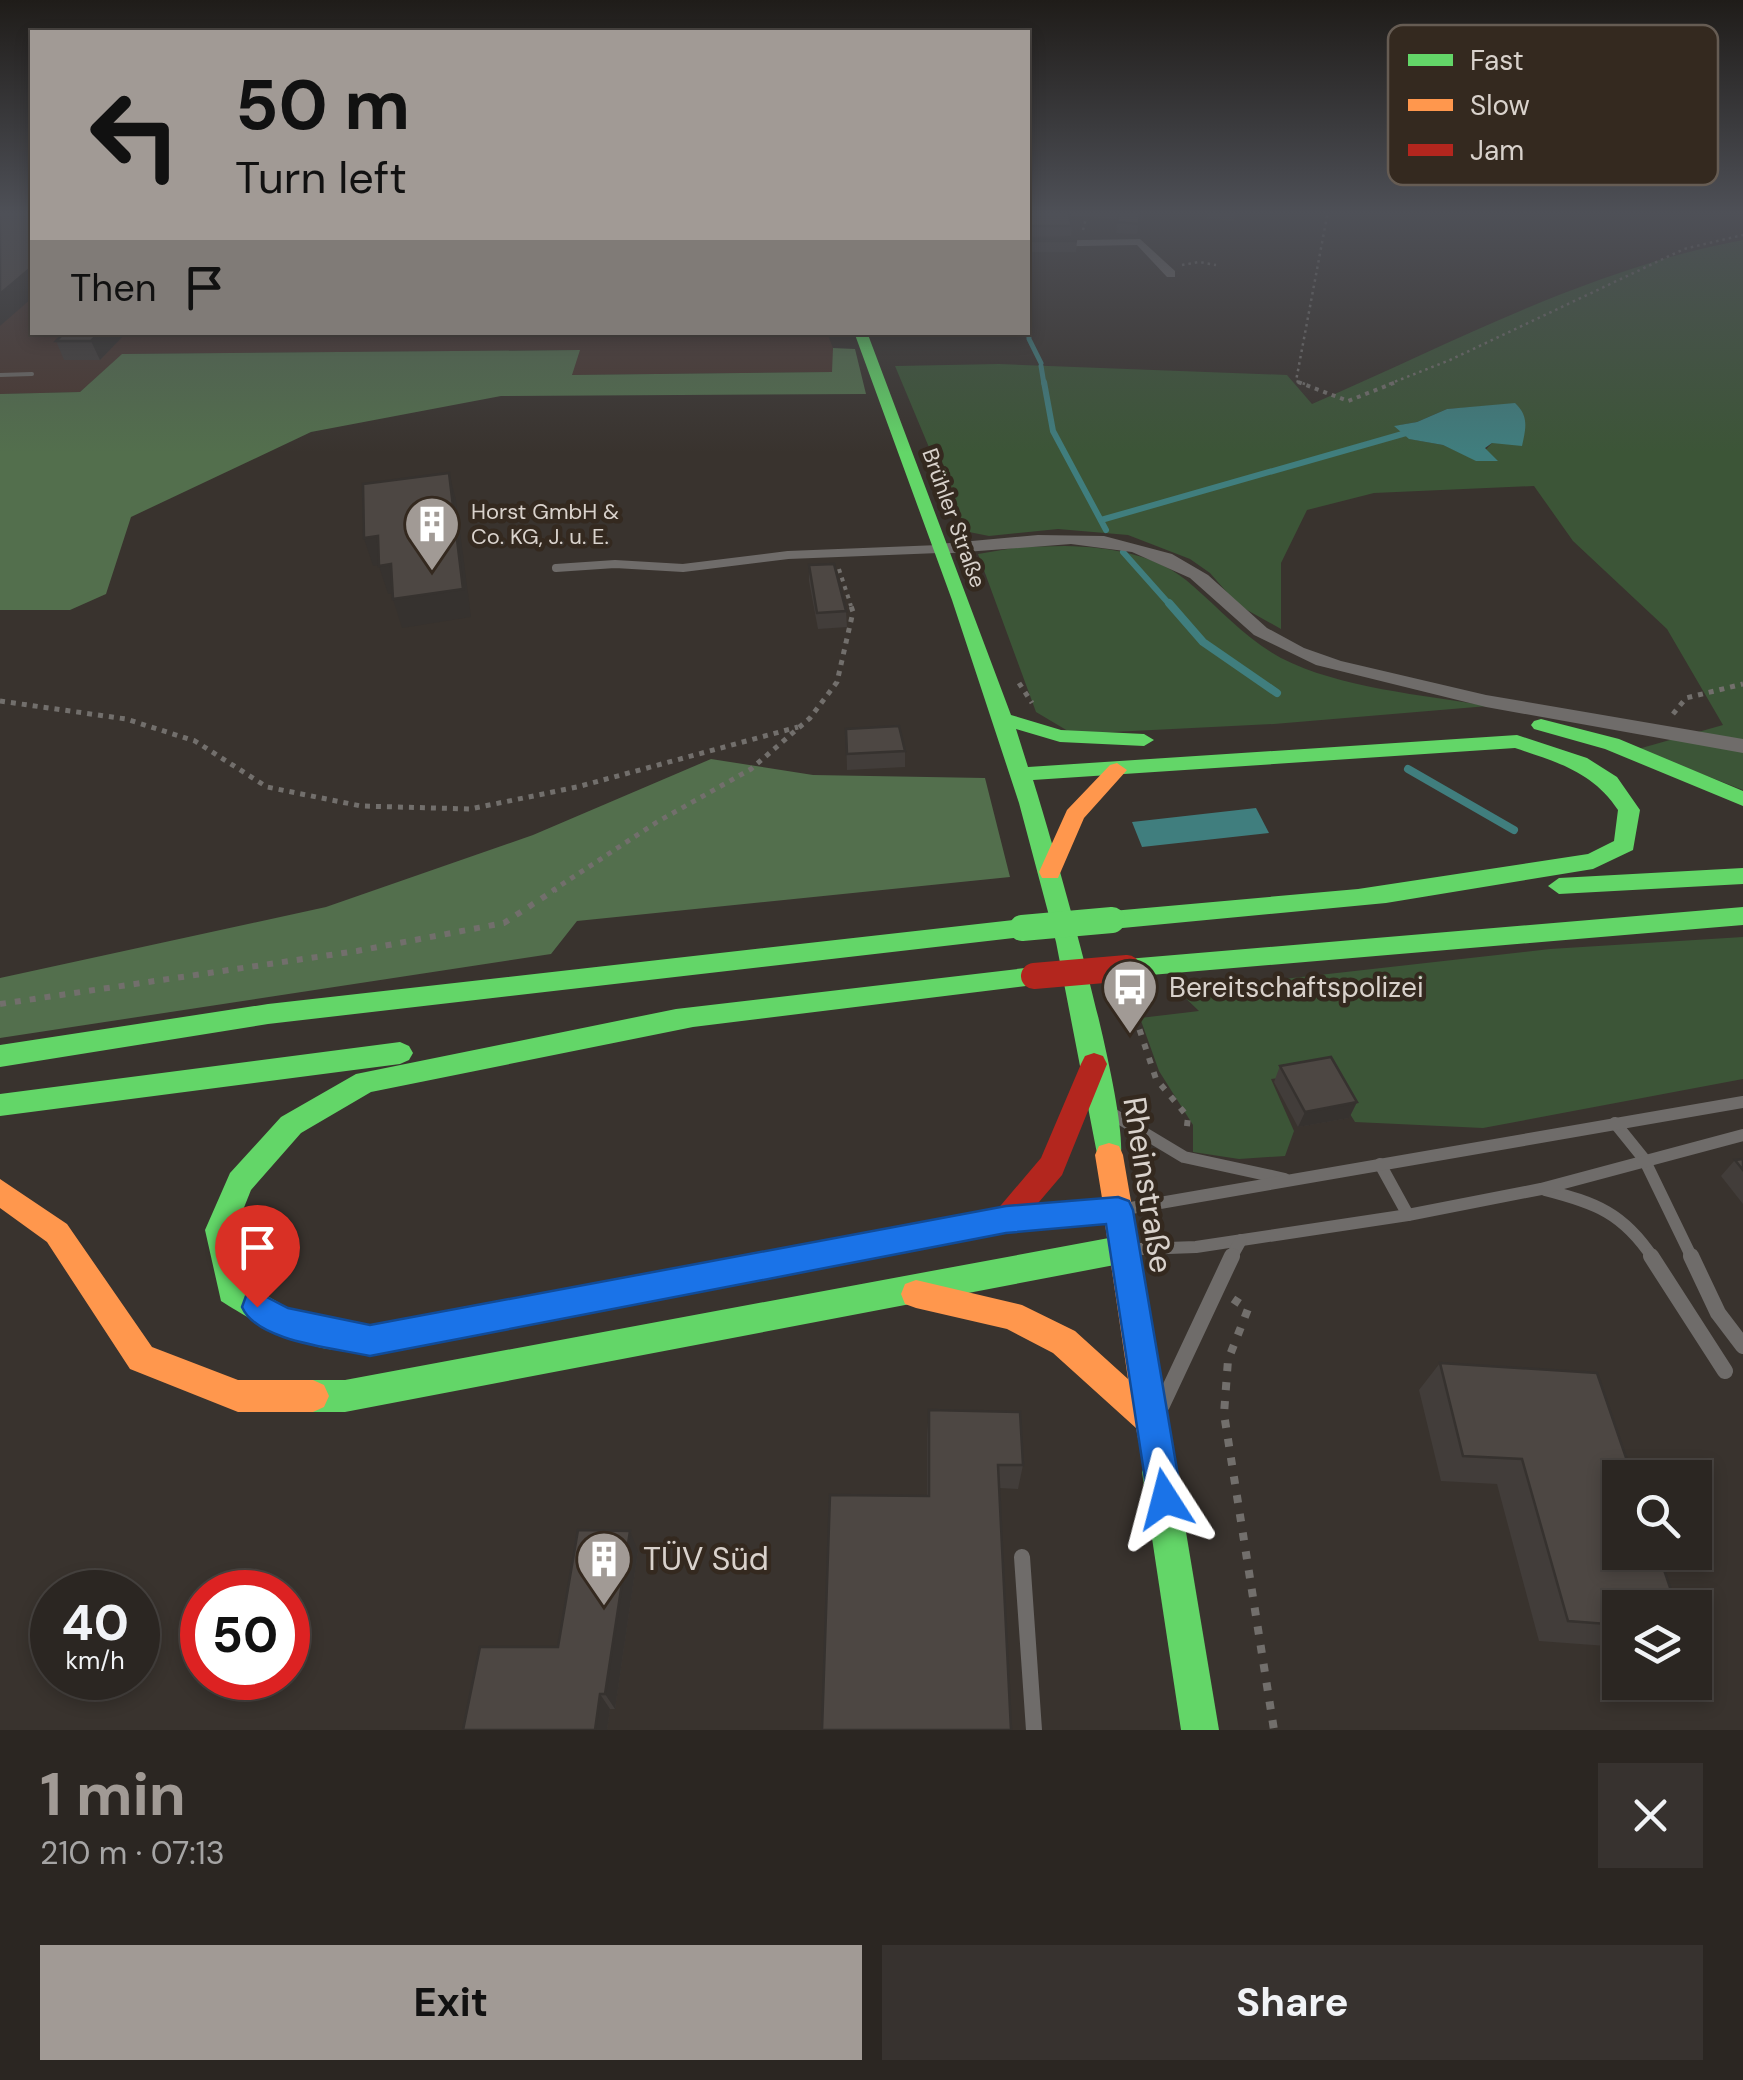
<!DOCTYPE html>
<meta charset="utf-8">
<style>
:root{--surface:#2b2622;--page:#37322f;--text:#f1f3f6;--muted:#a6a5a5;--line:#474340;--accent:#a19a95}
body{margin:0;font-family:"DM Sans",sans-serif;background:var(--page);color:var(--text);height:100vh;display:flex;flex-direction:column;font-size:38px;white-space:nowrap}
*{box-sizing:border-box;margin:0}
p{font-size:32px;color:var(--muted)}
.icon{flex:none;width:55px;height:55px;fill:none;stroke:currentColor;stroke-width:2;stroke-linecap:round;stroke-linejoin:round}
.map{position:relative;height:1730px;overflow:hidden}
.drawer{display:flex;flex-direction:column;background:var(--surface);flex:1}
.drawer>*{flex:none}
.banner{position:absolute;left:30px;top:30px;width:1000px;height:305px;border-radius:0px;box-shadow:0 5px 15px #0003,0 0 0 2px var(--line);background:#a19a95;color:#111;overflow:hidden}
.buttons{position:absolute;left:1602px;top:1460px;display:grid;gap:20px}
.buttons a{display:grid;place-items:center;width:110px;height:110px;border-radius:0px;background:var(--surface);box-shadow:0 5px 15px #0003,0 0 0 2px var(--line);font-size:50px}
.speed{position:absolute;left:30px;top:1570px;display:flex;gap:20px;font-size:50px;font-weight:700;text-align:center}
.speed>*{display:grid;place-content:center;width:130px;height:130px;border-radius:50%;background:var(--surface);box-shadow:0 5px 15px #0003,0 0 0 2px var(--line);line-height:1}
.speed small{font-size:25px;font-weight:400}
.speed .limit{border:15px solid #d22;background:#fff;color:#111}
.pin{position:absolute;display:grid;place-items:center;width:85px;height:85px;color:#fff;margin:-102px -42px;border-radius:50% 50% 50% 0;rotate:-45deg;box-shadow:0 0 10px #0007}
.pin .icon{rotate:45deg}
.me{position:absolute;width:110px;margin:-55px;rotate:351deg;stroke-linejoin:round;filter:drop-shadow(0 0 8px #0008)}
.turn{display:flex;align-items:center;gap:35px;height:210px;padding:0 40px;font-size:45px}
.turn .icon{width:130px;height:130px;stroke-width:2.5}
.turn b{display:block;font-size:70px;line-height:85px}
.then{display:flex;align-items:center;height:95px;padding:0 40px;background:#0003;gap:20px;font-size:38px}
.round{display:grid;place-items:center;flex:none;width:105px;height:105px;border-radius:0px;background:var(--page)}
.summary{display:flex;align-items:center;justify-content:space-between;height:170px;padding:0 40px}
h1{font-size:60px;font-weight:700;line-height:75px;color:var(--accent)}
.action{display:flex;gap:20px;margin-top:auto;padding:20px 40px}
.action a{flex:1;height:115px;border-radius:0px;background:var(--accent);color:#111;font-size:40px;font-weight:700;line-height:115px;text-align:center}
.action a+a{background:var(--page);color:var(--text)}
.map>svg:first-child{display:block}
.industrial{fill:#493730}
.green{fill:#3c5537;fill-rule:evenodd}
.forest{fill:#536f4d}
.water{fill:#407e7e}
.lines{fill:none;stroke-linecap:round;stroke-linejoin:round}
.stream-far2{stroke:#407e7e;stroke-width:5}
.stream-far1{stroke:#407e7e;stroke-width:6}
.stream{stroke:#407e7e;stroke-width:8}
.path-far4{stroke:#726f6c;stroke-width:2.5;stroke-dasharray:2.5 4;stroke-linecap:butt}
.path-far3{stroke:#726f6c;stroke-width:4;stroke-dasharray:4 5;stroke-linecap:butt}
.path-far2{stroke:#726f6c;stroke-width:5;stroke-dasharray:5 6;stroke-linecap:butt}
.path-far1{stroke:#726f6c;stroke-width:6;stroke-dasharray:6 9;stroke-linecap:butt}
.path{stroke:#726f6c;stroke-width:8;stroke-dasharray:8 11;stroke-linecap:butt}
.lane-far2{stroke:#6f6c6a;stroke-width:8}
.lane-far1{stroke:#6f6c6a;stroke-width:12}
.lane{stroke:#6f6c6a;stroke-width:16}
.street{fill:#6f6c6a;fill-rule:evenodd}
.fast{fill:#63d668;fill-rule:evenodd}
.slow{fill:#ff974d;fill-rule:evenodd}
.jam{fill:#b3261e;fill-rule:evenodd}
.rail{stroke:#6d6a66;stroke-width:4}
.fast-bridge{stroke:#63d668;stroke-width:26}
.jam-bridge{stroke:#b3261e;stroke-width:26}
.wall{fill:#423d3a}
.shaded-wall{fill:#36322f}
.building{fill:#4d4743;stroke:#36322f;stroke-width:2.5}
.route{fill:#1a73e8;stroke:#114b97;stroke-width:2.5}
.labels{text-anchor:middle;dominant-baseline:central;stroke-width:9;stroke-linejoin:round;paint-order:stroke}
.far-poi-label{font-size:22px;fill:#d9d2cc;stroke:#34291f;text-anchor:start}
.far-street-label{font-size:22px;fill:#d9d2cc;stroke:#34291f}
.poi-label{font-size:28px;fill:#d9d2cc;stroke:#34291f;text-anchor:start}
.near-street-label{font-size:32px;fill:#d9d2cc;stroke:#34291f}
.near-poi-label{font-size:32px;fill:#d9d2cc;stroke:#34291f;text-anchor:start}
.key{fill:#34291f;stroke:#665c53;stroke-width:2.5}
.key-label{font-size:28px;fill:#d9d2cc}
</style>
<div class="map">
<svg width="1743" height="1730" viewBox="0 0 1743 1730">
<rect width="100%" height="100%" fill="#39332e"/>
<path class="industrial" d="M0,211H32V332L827,333L833,348V372L571,375L578,350L123,354L80,392L0,394Z"/>
<g class="green">
<path d="M1743,240V790L1638,749L1723,725L1667,629L1573,541L1534,486L1374,493L1307,510L1281,563V629L1238,605L1210,573L1190,559L1128,535L1058,529L989,536L964,531L895,366L999,364L1287,375L1312,404C1453,343 1591,268 1743,240ZM1490,406L1492,443L1476,460L1443,445L1410,439L1395,426L1417,422L1447,409Z"/>
<path d="M1065,546C1110,547 1159,554 1193,586C1223,612 1246,639 1281,658C1339,688 1424,695 1488,706L1274,724L1073,734L1036,712L978,554L1020,547Z"/>
<path d="M1743,937V1079L1483,1128L1355,1122L1324,1072L1271,1079L1294,1131L1285,1156L1239,1159L1193,1152V1125L1159,1071L1140,1018L1199,1011L1178,991L1550,949Z"/>
</g>
<g class="forest">
<path d="M833,348L855,349L866,394L501,396L311,432L131,517L106,594L70,610H0V394L80,392L122,354L580,350L572,375L832,372Z"/>
<path d="M711,759L813,775L985,778L1010,877L577,921L551,954L0,1038V978L326,907L533,835Z"/>
</g>
<g class="water">
<path d="M1515,403C1529,416 1526,428 1522,446L1492,443L1485,448L1498,461H1476L1443,445L1409,439L1394,426L1417,422L1447,409Z"/>
<path d="M1256,808L1269,833L1142,847L1132,822Z"/>
</g>
<g class="lines">
<g class="stream-far2">
<path d="M1028,316L1029,339L1041,363"/>
<path d="M1041,366L1044,384"/>
</g>
<g class="stream-far1">
<path d="M1044,382L1053,431L1106,530"/>
<path d="M1101,520L1406,433"/>
<path d="M1123,552L1171,606"/>
</g>
<g class="stream">
<path d="M1169,603L1203,642L1277,693"/>
<path d="M1408,769L1514,830"/>
</g>
<g class="path-far4">
<path d="M1083,230L1086,218"/>
<path d="M1182,265L1199,262L1216,265"/>
<path d="M1305,384L1296,381L1328,211"/>
<path d="M1389,384L1450,360L1684,249L1743,235"/>
</g>
<g class="path-far3">
<path d="M1298,382L1348,401L1396,382"/>
<path d="M839,569L851,606"/>
</g>
<g class="path-far2">
<path d="M1019,683L1032,703"/>
<path d="M0,701L126,719L195,741L267,787L361,806L470,809L577,787L798,727"/>
<path d="M1673,714L1686,698L1743,684"/>
<path d="M552,891L657,822L751,769L810,718L837,682L853,612L850,603"/>
</g>
<g class="path-far1">
<path d="M1130,1001L1156,1079L1188,1117L1186,1134"/>
<path d="M0,1004L357,951L504,923L556,889"/>
</g>
<path class="path" d="M1233,1299L1248,1309L1228,1360L1224,1414L1274,1730"/>
<path class="lane-far2" d="M556,568L615,564L683,568L788,555L939,549"/>
<g class="lane-far1">
<path d="M1109,1112L1184,1157L1285,1179"/>
<path d="M1615,1123L1644,1159L1692,1258"/>
<path d="M1380,1164L1408,1215"/>
<path d="M1545,1190C1596,1203 1623,1213 1653,1258"/>
<path d="M1131,1208L1743,1102"/>
<path d="M1140,1249L1196,1247L1408,1215L1541,1189L1743,1135"/>
<path d="M1231,1258L1241,1240"/>
</g>
<g class="lane">
<path d="M1651,1256L1725,1371"/>
<path d="M1691,1256L1718,1313L1743,1346"/>
<path d="M1162,1405L1232,1256"/>
<path d="M1022,1557L1034,1730"/>
</g>
<g class="street">
<path d="M1140,239L1175,271V277H1167L1137,245L1028,247V241Z"/>
<path d="M1038,535L1104,536L1172,554L1208,575L1267,628L1304,648L1341,661L1486,695L1743,739V753L1486,707L1316,665L1254,635L1190,578L1132,552L1071,544L939,554L931,549L939,544Z"/>
</g>
<g class="fast">
<path d="M854,332H867L1011,715L1061,730L1144,734L1154,740L1144,746L1060,742L1016,729L1028,767L1517,735L1587,758L1617,777L1640,810L1633,850L1593,869L1386,903L1112,929L1104,926L1100,920L1104,914L1112,911L1358,889L1588,854L1614,841L1618,810C1593,772 1557,762 1515,748L1033,780C1050,833 1136,1128 1119,1164L1109,1167L1099,1164L1056,942L1019,803L952,600Z"/>
<path d="M1541,719L1619,739L1743,791V806L1605,749L1534,729L1531,725L1534,721Z"/>
<path d="M1743,868V884L1559,894L1548,886L1559,878Z"/>
<path d="M1743,907V925L1127,977L1118,975L1115,968L1118,961L1127,959Z"/>
<path d="M1022,919L1030,922L1034,928L1030,934L1022,937L268,1024L0,1067V1045L268,1004Z"/>
<path d="M1034,967L1043,969L1046,976L1043,983L1034,985L693,1027L371,1092L301,1133L251,1190L235,1230L245,1283L288,1308L362,1325L366,1336L362,1347C323,1362 254,1322 221,1301L205,1230L230,1173L281,1117L356,1074L676,1009Z"/>
<path d="M400,1042L409,1046L413,1053L409,1060L400,1064L0,1116V1094Z"/>
<path d="M1125,1235L1135,1239L1140,1249L1135,1259L1125,1263L345,1412H313L302,1407L297,1396L302,1385L313,1380H345Z"/>
<path d="M1159,1455L1171,1460L1176,1472L1219,1730H1181L1142,1472L1147,1460Z"/>
</g>
<g class="slow">
<path d="M1117,763L1127,770L1084,818L1058,878H1042L1039,872L1067,810L1110,765Z"/>
<path d="M1109,1143L1119,1146L1123,1155L1169,1422L1176,1472L1171,1484L1159,1489L1147,1484L1136,1428L1053,1353L1007,1329L916,1308L905,1304L901,1294L905,1284L916,1280L1022,1305L1075,1331L1128,1379L1105,1224L1006,1233L370,1355L340,1347L336,1336L340,1325L351,1321L370,1325L1006,1207L1102,1198L1095,1155L1099,1146Z"/>
<path d="M0,1179L67,1224L152,1347L238,1380H313L324,1385L329,1396L324,1407L313,1412H238L130,1369L47,1242L0,1208Z"/>
</g>
<path class="jam" d="M1094,1053L1103,1056L1107,1064L1062,1175L1016,1229L1006,1233L996,1229L992,1220L996,1211L1041,1158L1081,1064L1085,1056Z"/>
<path class="rail" d="M0,375L32,374"/>
<path class="fast-bridge" d="M1022,928L1112,920"/>
<path class="jam-bridge" d="M1034,976L1127,968"/>
</g>
<g class="wall">
<path d="M1028,211H1144L1142,221H1139L1137,234L1116,233L1118,219L1070,216L1072,226L1071,236L1028,237Z"/>
<path d="M1208,211H1236L1234,221L1207,219Z"/>
<path d="M1028,238L1029,240L1077,241L1076,252H1028Z"/>
<path d="M127,332L100,360H64L56,341Z"/>
<path d="M809,565L846,611L847,627L818,629L809,581Z"/>
<path d="M846,729L905,751V767L847,770Z"/>
<path d="M1280,1066L1357,1102L1349,1118L1298,1127L1274,1082Z"/>
<path d="M1743,1159V1204L1721,1176L1735,1160Z"/>
<path d="M1440,1363L1597,1373L1620,1608V1647L1539,1641L1497,1484L1441,1481L1419,1390Z"/>
<path d="M929,1410L1023,1465L1018,1489L999,1488L927,1496V1435Z"/>
<path d="M638,1551L615,1709H610L607,1730H463L558,1647Z"/>
</g>
<g class="shaded-wall">
<path d="M32,267V298L0,326V294Z"/>
<path d="M100,332H127L100,360L91,341Z"/>
<path d="M449,473L456,500L471,617L402,628L393,599Z"/>
<path d="M378,536L387,564L373,566L364,538Z"/>
<path d="M391,564L400,593L388,594L379,566Z"/>
<path d="M1357,1102L1349,1118L1298,1127L1305,1112Z"/>
<path d="M630,1531L638,1551L615,1709L605,1694Z"/>
<path d="M600,1694L610,1709L607,1730H595Z"/>
</g>
<g class="building">
<path d="M0,211H32V267L0,294Z"/>
<path d="M1028,211H1068L1072,226H1029L1028,230Z"/>
<path d="M1119,211H1140L1139,224L1117,222Z"/>
<path d="M1028,238L1029,240L1077,241H1028Z"/>
<path d="M65,332H100L91,341H56Z"/>
<path d="M449,473L463,589L393,599L391,564L379,566L378,536L364,538L363,484Z"/>
<path d="M834,564L846,611L817,613L809,565Z"/>
<path d="M899,726L905,751L847,754L846,729Z"/>
<path d="M1331,1057L1357,1102L1305,1112L1280,1066Z"/>
<path d="M1743,1159V1170L1735,1160Z"/>
<path d="M1440,1363L1597,1373L1633,1478H1620V1552H1658L1677,1608H1620V1625L1568,1621L1522,1459L1463,1456Z"/>
<path d="M929,1410L1020,1412L1023,1465H998L1011,1730H822L830,1495L929,1496Z"/>
<path d="M578,1530L630,1531L605,1694H600L595,1730H463L480,1647H558Z"/>
</g>
<linearGradient id="sky" x2="0" y2="1"><stop stop-color="#1f1c19"/><stop offset="0.47" stop-color="#4e5057"/><stop offset="1" stop-color="#4e5057" stop-opacity="0"/></linearGradient>
<rect width="1743" height="453" fill="url(#sky)"/>
<path class="route" d="M1118,1197L1129,1201L1133,1210L1182,1499L1177,1511L1165,1516L1153,1511L1148,1499L1106,1224L1006,1233L370,1356C335,1348 257,1342 242,1307L246,1296L257,1292L288,1308L370,1325L1006,1206Z"/>
<defs>
<g id="building-pin" transform="scale(2.875)"><path d="M0 17L-7.5 6A9.5 9.5 0 1 1 7.5 6Z" fill="#a19a95" stroke="#34291f"/><path d="M-4-6H4V6H1V3H-1V6H-4ZM-2.5-4.3h1.7v1.8h-1.7ZM.8-4.3h1.7v1.8H.8ZM-2.5-1h1.7V.8h-1.7ZM.8-1h1.7V.8H.8Z" fill="#fff"/></g>
<g id="bus-pin" transform="scale(2.875)"><path d="M0 17L-7.5 6A9.5 9.5 0 1 1 7.5 6Z" fill="#a19a95" stroke="#34291f"/><path d="M-5-6H5V4H4V6H2V4H-2V6H-4V4H-5ZM-3.5-4V0h7V-4ZM-3.5 1.2v1.5H-2V1.2ZM2 1.2v1.5H3.5V1.2Z" fill="#fff"/></g>
</defs>
<g fill-rule="evenodd">
<use href="#building-pin" x="432" y="524"/>
<use href="#bus-pin" x="1130" y="987"/>
<use href="#building-pin" x="604" y="1559"/>
</g>
<g class="labels">
<g class="far-poi-label">
<text x="471" y="511">Horst GmbH &amp;<tspan x="471" dy="25">Co. KG, J. u. E.</tspan></text>
</g>
<g class="far-street-label">
<text transform="translate(954 518) rotate(70)">Brühler Straße</text>
</g>
<g class="poi-label">
<text x="1169" y="987">Bereitschaftspolizei</text>
</g>
<g class="near-street-label">
<text transform="translate(1148 1185) rotate(81)">Rheinstraße</text>
</g>
<g class="near-poi-label">
<text x="643" y="1559">TÜV Süd</text>
</g>
</g>
<rect x="1388" y="25" width="330" height="160" rx="15" class="key"/>
<rect x="1408" y="54" width="45" height="12" fill="#63d668"/>
<rect x="1408" y="99" width="45" height="12" fill="#ff974d"/>
<rect x="1408" y="144" width="45" height="12" fill="#b3261e"/>
<g class="key-label">
<text x="1470" y="70">Fast</text>
<text x="1470" y="115">Slow</text>
<text x="1470" y="160">Jam</text>
</g>
</svg>
<div class="buttons">
<a><svg class="icon" aria-label="search" viewBox="0 0 24 24"><circle cx="10" cy="10" r="6"/><path d="M15 15l6 6"/></svg></a>
<a><svg class="icon" aria-label="layers" viewBox="0 0 24 24"><path d="M12 4l9 5-9 5-9-5zM3 14l9 5 9-5"/></svg></a>
</div>
<div class="speed"><div>40<small>km/h</small></div><div class="limit">50</div></div>
<div class="pin" style="left:257px;top:1307px;background:#d93025"><svg class="icon" aria-label="arrive" viewBox="0 0 24 24"><path d="M6 21V4h12l-3 4 3 4H6"/></svg></div>
<svg class="me" style="left:1165px;top:1499px" viewBox="-20 -20 40 40"><path d="M0-17L14 15 0 8-14 15z" fill="#1a73e8" stroke="#fff" stroke-width="4"/></svg>
<div class="banner">
<div class="turn"><svg class="icon" aria-label="left" viewBox="0 0 24 24"><path d="M17 20v-9H6M10 6l-5 5 5 5"/></svg><div><b>50 m</b>Turn left</div></div>
<div class="then">Then<svg class="icon" aria-label="arrive" viewBox="0 0 24 24"><path d="M6 21V4h12l-3 4 3 4H6"/></svg></div>
</div>
</div>
<section class="drawer">
<div class="summary"><div><h1>1 min</h1><p>210 m · 07:13</p></div><a class="round"><svg class="icon" aria-label="close" viewBox="0 0 24 24"><path d="M6 6l12 12M18 6L6 18"/></svg></a></div>
<div class="action"><a>Exit</a><a>Share</a></div>
</section>
